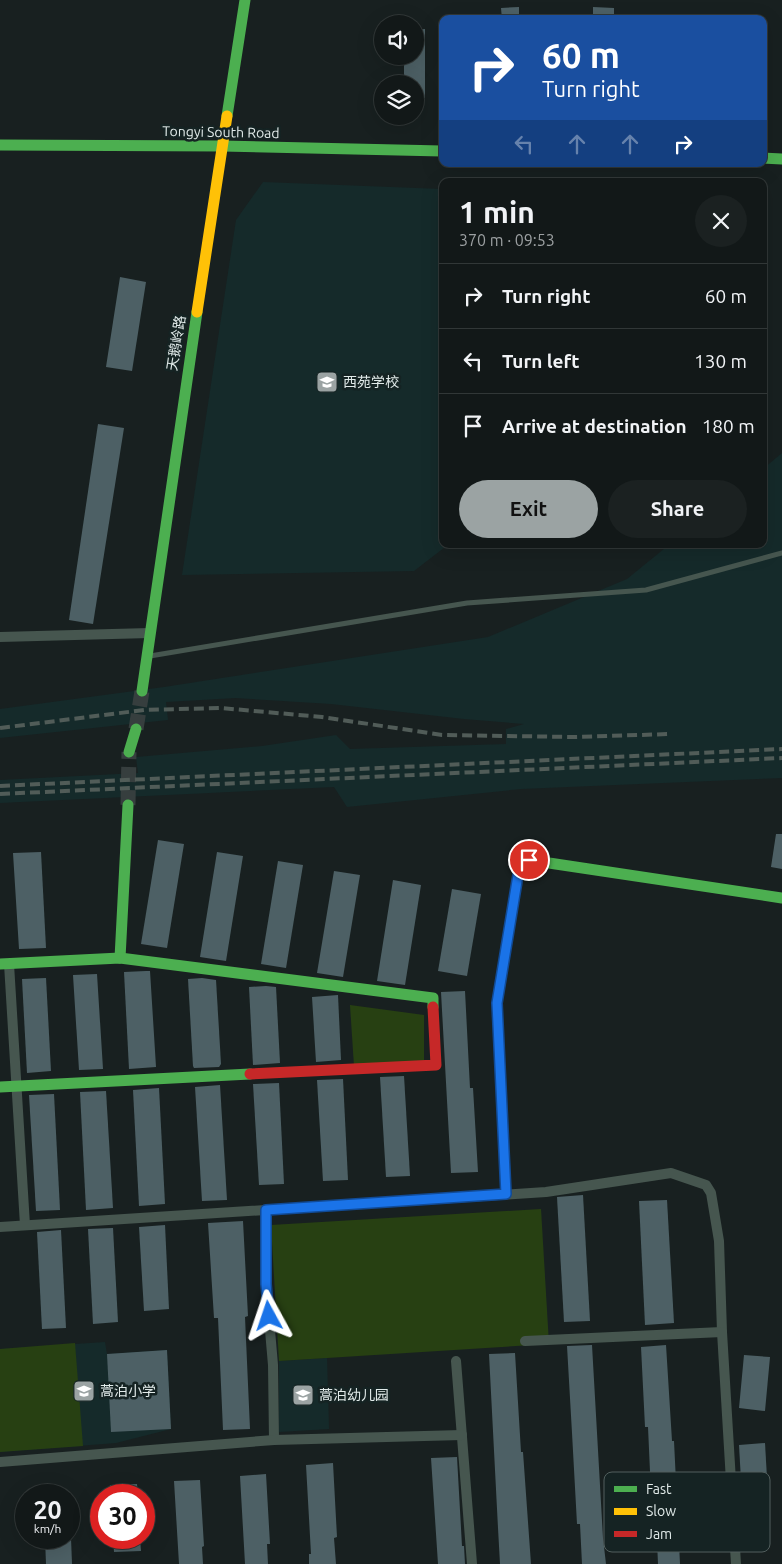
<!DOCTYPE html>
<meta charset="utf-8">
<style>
:root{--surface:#121818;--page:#1b2121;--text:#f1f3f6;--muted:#9ca0a2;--line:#313737;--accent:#9ba3a3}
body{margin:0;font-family:Ubuntu,"Noto Sans SC",sans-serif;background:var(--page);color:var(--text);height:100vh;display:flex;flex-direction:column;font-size:19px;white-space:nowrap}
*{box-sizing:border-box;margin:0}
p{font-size:16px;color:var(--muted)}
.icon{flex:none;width:28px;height:28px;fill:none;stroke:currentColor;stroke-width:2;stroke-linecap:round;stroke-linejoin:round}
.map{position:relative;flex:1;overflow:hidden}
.details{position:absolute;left:439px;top:178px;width:328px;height:370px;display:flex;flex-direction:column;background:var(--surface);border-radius:10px;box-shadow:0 5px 20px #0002,0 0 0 1px var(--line)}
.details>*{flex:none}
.banner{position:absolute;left:439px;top:15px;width:328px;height:152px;border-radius:10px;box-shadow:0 5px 20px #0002,0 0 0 1px var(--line);background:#1a4fa0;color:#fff;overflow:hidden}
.controls{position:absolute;left:374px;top:15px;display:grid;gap:10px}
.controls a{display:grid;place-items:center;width:50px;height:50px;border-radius:50%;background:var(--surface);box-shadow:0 5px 20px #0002,0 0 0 1px var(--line);font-size:25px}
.speed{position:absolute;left:15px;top:1484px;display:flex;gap:10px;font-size:25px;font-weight:700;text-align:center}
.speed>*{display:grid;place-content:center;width:65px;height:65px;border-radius:50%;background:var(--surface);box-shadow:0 5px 20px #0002,0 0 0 1px var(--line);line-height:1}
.speed small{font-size:12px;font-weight:400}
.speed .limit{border:8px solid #d22;background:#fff;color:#111}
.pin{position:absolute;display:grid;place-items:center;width:42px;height:42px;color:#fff;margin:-21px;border:2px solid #fff;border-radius:50%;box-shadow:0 1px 5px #0007}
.me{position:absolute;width:55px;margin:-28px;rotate:355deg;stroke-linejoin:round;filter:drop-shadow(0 0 4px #0008)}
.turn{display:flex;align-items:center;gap:18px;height:105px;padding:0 20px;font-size:22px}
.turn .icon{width:65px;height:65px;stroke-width:2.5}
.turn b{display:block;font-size:35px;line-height:42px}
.lanes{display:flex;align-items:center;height:48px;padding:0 20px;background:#0003;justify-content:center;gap:25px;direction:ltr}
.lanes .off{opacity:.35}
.round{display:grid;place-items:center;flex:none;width:52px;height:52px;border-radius:26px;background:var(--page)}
.head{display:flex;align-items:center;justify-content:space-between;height:85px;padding:0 20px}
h1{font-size:30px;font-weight:600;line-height:38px}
.action{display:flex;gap:10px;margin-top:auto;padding:10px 20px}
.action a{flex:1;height:58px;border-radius:30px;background:var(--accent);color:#111;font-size:20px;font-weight:600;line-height:58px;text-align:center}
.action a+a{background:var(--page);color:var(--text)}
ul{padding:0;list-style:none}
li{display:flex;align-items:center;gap:15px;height:65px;padding:0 20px;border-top:1px solid var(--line)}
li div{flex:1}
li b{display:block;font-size:19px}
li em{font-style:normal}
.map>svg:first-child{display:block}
.built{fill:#152a2a}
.green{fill:#274012}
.building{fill:#4d6065}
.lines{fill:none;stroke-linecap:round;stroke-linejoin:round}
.secondary-tunnel{stroke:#363e3e;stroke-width:15;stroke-dasharray:15 8;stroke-linecap:butt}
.lane{stroke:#46564f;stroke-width:5}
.street{stroke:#46564f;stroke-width:10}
.fast{stroke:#4caf50;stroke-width:11}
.slow{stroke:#ffc107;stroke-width:11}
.jam{stroke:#c62828;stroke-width:11}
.rail{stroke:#515c58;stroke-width:4;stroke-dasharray:10 5;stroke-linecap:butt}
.route-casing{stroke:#114b97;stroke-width:12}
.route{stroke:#1a73e8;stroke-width:9}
.labels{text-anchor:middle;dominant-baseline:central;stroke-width:5;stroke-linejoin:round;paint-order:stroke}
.street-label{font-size:14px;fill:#e1eae9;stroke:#152323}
.poi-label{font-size:14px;fill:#e1eae9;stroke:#152323;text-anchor:start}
.key{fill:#152323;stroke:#525f5e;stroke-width:1}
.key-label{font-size:14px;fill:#e1eae9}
</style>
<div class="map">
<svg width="782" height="1564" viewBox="0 0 782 1564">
<rect width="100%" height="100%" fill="#182020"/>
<g class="built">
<path d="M263,182L442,189V544H449L414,571L182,575L236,220Z"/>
<path d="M782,453V778L521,789L347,807L334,787L0,803V780L138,773L136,757L262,746L336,735L350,749L506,744V729L524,724L464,719L331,704L236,698L166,702L168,720L0,738V709L164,687L488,637L627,579L670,544H762L763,469Z"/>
<path d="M105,1342L107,1354L167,1350L171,1429L116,1443L0,1452V1349Z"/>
<path d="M327,1358L329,1429L279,1432V1361Z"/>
</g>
<g class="green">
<path d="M350,1005L424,1015V1062L354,1066Z"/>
<path d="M541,1209L549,1344L279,1361L271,1225Z"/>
<path d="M75,1343L83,1446L0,1452V1349Z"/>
</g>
<g class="building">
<path d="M519,7V19H502L501,8Z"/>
<path d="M593,7L614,8V19H593Z"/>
<path d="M425,29V98H415V84H404V56H415V30Z"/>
<path d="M120,277L146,282L132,371L106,367Z"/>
<path d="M98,424L124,428L93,624L69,620Z"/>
<path d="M776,834H782V869L771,867Z"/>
<path d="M158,840L184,844L167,948L141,944Z"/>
<path d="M41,852L46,948L19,949L13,853Z"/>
<path d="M217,852L243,856L226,961L200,957Z"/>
<path d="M278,861L303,865L286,968L261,964Z"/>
<path d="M334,871L360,875L343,977L317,973Z"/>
<path d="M393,880L421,885L405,985L377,981Z"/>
<path d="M452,889L481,894L467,976L438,971Z"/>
<path d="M146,971H150L156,1067L129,1069L124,972Z"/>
<path d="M97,974L103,1069L79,1070L73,975Z"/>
<path d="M46,978L51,1071L27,1073L22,979Z"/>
<path d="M202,978L216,980L221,1064L219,1067L194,1068L193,1066L188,979Z"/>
<path d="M266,986L276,987L280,1063L253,1065L249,987Z"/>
<path d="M465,991L470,1088H473L478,1172L451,1173L441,992Z"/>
<path d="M338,995L341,1060L316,1062L312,997Z"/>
<path d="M404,1076L410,1176L386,1177L380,1077Z"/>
<path d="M343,1079L348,1180L323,1181L317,1080Z"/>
<path d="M279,1083L284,1184L259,1185L253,1084Z"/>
<path d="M220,1085L227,1200L202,1201L195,1087Z"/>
<path d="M159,1088L165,1204L139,1206L133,1090Z"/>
<path d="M106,1091L113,1208L86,1210L80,1092Z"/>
<path d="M54,1094L60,1210L36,1211L29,1095Z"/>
<path d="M583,1195L590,1321L564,1322L557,1197Z"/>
<path d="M667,1200L674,1323L645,1325L639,1201Z"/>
<path d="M243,1221L248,1316L245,1317L250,1429L223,1430L218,1318H214L208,1223Z"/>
<path d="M165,1225L169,1309L144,1311L139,1227Z"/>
<path d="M113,1228L118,1322L93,1324L88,1229Z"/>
<path d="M61,1230L66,1328L42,1329L37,1232Z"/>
<path d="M592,1345L603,1538L606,1564H582L580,1524H577L572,1433L567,1346Z"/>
<path d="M666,1345L672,1441H674L680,1564H658L656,1516H652L648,1427H645L641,1347Z"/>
<path d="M167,1350L171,1429L111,1432L107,1354Z"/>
<path d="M515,1353L521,1452H523L531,1564H500L498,1528L489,1354Z"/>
<path d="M744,1355L770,1357L765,1411L739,1408Z"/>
<path d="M765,1443L768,1496L742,1498L739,1445Z"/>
<path d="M457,1457L462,1546H464L465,1564H438L431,1458Z"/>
<path d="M333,1463L337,1537L334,1538L336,1564H309V1554H311L306,1465Z"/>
<path d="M266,1474L270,1544H267L268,1564H245L240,1476Z"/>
<path d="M200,1480L204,1546L202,1547L203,1564H179L174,1481Z"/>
<path d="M137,1484L138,1495H111L110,1485Z"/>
<path d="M45,1538H71L72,1564H46Z"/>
<path d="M113,1538H140L141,1551L114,1552Z"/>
</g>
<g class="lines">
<g class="secondary-tunnel">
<path d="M136,729L142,691"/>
<path d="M128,805L129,752"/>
</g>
<path class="lane" d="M150,656L467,603L646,590L782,553"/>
<g class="street">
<path d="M0,637L150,633"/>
<path d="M9,964L25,1225"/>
<path d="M506,1194L497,1003L519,869L529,860"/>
<path d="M266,1210V1284L273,1365L274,1440"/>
<path d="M0,1227L546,1192L671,1173L706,1185L711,1193L719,1241L722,1332"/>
<path d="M525,1341L722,1332L736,1564"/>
<path d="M456,1361L472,1564"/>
<path d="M0,1462L274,1440L462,1435"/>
</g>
<g class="fast">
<path d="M227,116L245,0"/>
<path d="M0,145L222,146L442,151"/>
<path d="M762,158L782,159"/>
<path d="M142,691L197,312"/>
<path d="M129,752L136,729"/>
<path d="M529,860L782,898"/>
<path d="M120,958L128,805"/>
<path d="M0,964L120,958L433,998V1007"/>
<path d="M0,1087L250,1074"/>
</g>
<path class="slow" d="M197,312L227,116"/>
<path class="jam" d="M250,1074L436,1065L433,1007"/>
<g class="rail">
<path d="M0,728L144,710L221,708L322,717L442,735L575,737L671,734"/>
<path d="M0,786L782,749"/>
<path d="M0,794L782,758"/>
</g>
</g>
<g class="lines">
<g class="route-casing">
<path id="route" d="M269,1316L266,1284V1210L506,1194L497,1003L519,869L529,860"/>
</g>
<use href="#route" class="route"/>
</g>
<defs>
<g id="school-square" transform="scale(1.125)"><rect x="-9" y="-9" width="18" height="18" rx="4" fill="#9ba3a3" stroke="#152323"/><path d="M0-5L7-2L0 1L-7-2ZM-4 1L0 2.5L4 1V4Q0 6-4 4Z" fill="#fff"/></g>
</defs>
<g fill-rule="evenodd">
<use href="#school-square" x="327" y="382"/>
<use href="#school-square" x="84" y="1391"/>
<use href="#school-square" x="303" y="1395"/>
</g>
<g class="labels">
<g class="street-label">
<text transform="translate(221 132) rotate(1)">Tongyi South Road</text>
<text transform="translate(176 343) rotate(-81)">天鹅岭路</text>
</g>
<g class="poi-label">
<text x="343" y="382">西苑学校</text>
<text x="100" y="1391">蒿泊小学</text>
<text x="319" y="1395">蒿泊幼儿园</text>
</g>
</g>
<rect x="604" y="1472" width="166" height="80" rx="8" class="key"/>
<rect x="614" y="1486" width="23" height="6" fill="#4caf50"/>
<rect x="614" y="1508" width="23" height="7" fill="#ffc107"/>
<rect x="614" y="1531" width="23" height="6" fill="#c62828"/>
<g class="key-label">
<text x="646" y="1494">Fast</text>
<text x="646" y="1516">Slow</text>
<text x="646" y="1539">Jam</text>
</g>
</svg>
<div class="controls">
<a><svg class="icon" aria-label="sound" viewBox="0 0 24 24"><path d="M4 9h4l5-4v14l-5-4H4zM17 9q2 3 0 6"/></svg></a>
<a><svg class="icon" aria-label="layers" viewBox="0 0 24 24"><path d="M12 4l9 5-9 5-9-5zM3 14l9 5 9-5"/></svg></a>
</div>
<div class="speed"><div>20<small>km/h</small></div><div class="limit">30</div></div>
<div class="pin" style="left:529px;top:860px;background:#d93025"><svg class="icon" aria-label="arrive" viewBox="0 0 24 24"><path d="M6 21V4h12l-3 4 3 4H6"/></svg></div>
<svg class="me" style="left:269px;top:1316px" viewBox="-20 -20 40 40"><path d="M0-17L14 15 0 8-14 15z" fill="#1a73e8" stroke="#fff" stroke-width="4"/></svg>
<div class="banner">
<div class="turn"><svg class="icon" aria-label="right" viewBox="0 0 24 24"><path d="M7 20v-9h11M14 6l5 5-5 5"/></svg><div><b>60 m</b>Turn right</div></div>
<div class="lanes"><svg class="icon off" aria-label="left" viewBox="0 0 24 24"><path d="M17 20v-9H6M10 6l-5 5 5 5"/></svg><svg class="icon off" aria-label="ahead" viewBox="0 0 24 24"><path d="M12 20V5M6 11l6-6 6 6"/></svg><svg class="icon off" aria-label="ahead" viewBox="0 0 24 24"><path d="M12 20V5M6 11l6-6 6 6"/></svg><svg class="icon" aria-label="right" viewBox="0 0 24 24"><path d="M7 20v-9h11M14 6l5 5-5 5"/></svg></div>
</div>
<section class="details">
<div class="head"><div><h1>1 min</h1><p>370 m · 09:53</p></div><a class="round"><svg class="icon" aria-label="close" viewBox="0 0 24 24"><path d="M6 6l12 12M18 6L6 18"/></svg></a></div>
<ul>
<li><svg class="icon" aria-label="right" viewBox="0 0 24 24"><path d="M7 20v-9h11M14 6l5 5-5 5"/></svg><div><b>Turn right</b></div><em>60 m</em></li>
<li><svg class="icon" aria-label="left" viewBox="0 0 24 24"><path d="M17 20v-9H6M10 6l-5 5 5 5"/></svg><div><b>Turn left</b></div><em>130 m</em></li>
<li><svg class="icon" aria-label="arrive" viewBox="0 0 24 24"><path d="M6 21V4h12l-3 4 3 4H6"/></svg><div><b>Arrive at destination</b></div><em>180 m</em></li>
</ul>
<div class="action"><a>Exit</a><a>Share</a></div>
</section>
</div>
